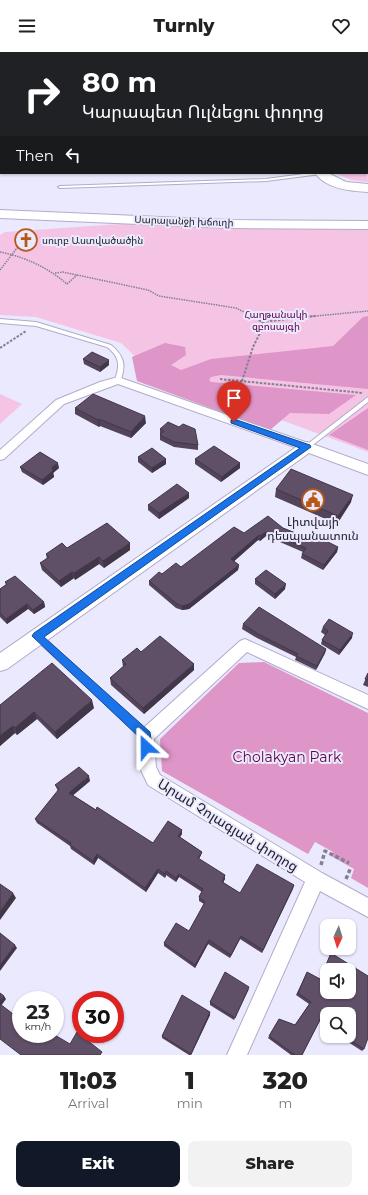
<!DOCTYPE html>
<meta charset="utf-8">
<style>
:root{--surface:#fff;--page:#f2f2f2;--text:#222;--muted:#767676;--accent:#111827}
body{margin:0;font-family:Montserrat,"Noto Sans Armenian",sans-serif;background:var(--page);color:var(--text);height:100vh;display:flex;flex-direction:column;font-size:15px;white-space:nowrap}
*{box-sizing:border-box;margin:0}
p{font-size:13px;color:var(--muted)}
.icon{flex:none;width:22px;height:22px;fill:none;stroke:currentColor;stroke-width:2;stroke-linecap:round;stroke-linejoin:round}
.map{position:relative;height:1003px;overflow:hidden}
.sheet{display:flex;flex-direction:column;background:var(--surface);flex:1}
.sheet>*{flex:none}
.guide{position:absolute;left:0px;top:0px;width:368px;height:122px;box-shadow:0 1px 3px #0004;background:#202124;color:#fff;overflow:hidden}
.needle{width:26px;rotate:184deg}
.fabs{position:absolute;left:320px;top:867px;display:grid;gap:8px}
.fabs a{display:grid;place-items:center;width:36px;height:36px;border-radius:8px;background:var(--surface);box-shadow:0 1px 3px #0004;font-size:20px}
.speed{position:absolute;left:12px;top:939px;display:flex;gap:8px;font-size:20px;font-weight:700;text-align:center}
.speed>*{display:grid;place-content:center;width:52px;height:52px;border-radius:50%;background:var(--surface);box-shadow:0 1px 3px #0004;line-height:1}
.speed small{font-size:10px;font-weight:400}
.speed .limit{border:6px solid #d22;background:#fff;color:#111}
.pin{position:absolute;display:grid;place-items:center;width:34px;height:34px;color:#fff;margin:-41px -17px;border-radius:50% 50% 50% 0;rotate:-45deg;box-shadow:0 0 4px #0007}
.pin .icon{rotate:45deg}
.me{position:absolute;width:44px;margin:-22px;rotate:336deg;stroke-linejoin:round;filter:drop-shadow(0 0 3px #0008)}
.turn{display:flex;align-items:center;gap:14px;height:84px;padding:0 16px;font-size:18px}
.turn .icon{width:52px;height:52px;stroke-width:2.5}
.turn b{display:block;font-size:28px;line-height:34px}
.then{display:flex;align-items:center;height:38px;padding:0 16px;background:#0003;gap:8px;font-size:15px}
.eta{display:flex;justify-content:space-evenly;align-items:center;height:68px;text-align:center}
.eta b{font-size:24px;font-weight:800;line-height:28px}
.cta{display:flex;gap:8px;margin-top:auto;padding:8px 16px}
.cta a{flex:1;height:46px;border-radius:8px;background:var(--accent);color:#fff;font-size:16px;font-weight:800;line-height:46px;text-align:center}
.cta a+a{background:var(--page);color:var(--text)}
header{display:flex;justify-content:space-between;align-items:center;height:52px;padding:0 16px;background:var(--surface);font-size:18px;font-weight:800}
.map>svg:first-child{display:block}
.green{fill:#f5c4e5}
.forest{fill:#de95c8}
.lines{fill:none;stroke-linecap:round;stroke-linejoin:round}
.service-casing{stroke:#b0accb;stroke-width:2}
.minor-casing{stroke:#b0accb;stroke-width:2}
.tertiary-casing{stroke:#b0accb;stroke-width:2}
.primary-casing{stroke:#b0accb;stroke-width:2}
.trunk-casing{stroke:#b0accb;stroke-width:2}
.path-far2{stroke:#838191;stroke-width:1.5;stroke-dasharray:1.5 1;stroke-linecap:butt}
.path-far1{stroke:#838191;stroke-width:2;stroke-dasharray:2.5 1.5;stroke-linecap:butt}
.path{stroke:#838191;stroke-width:3.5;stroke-dasharray:4 2.5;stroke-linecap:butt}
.service{fill:#fff;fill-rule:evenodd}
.minor{fill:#fff;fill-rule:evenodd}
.tertiary{fill:#fff;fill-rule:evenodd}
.primary{fill:#fff;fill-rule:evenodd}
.trunk{fill:#fff;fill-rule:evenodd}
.wall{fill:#524459}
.shaded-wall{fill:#423748}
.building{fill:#5f4f67;stroke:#423748;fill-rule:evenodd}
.route{fill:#1a73e8;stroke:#114b97}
.labels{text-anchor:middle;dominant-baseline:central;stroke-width:4;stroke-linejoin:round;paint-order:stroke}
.far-street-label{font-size:10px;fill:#23212d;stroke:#ebe9fd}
.far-poi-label{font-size:10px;fill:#23212d;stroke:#ebe9fd;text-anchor:start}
.far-park-label{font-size:10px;fill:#5d044c;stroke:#ebe9fd}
.poi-label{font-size:12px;fill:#23212d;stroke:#ebe9fd}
.near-park-label{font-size:14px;fill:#5d044c;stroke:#ebe9fd}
.near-street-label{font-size:14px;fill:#23212d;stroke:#ebe9fd}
</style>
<header><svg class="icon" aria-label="menu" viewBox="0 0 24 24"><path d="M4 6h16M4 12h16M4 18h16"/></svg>Turnly<svg class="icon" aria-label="heart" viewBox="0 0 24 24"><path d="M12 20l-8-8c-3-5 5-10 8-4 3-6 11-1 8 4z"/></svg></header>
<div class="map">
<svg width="368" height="1003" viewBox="0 0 368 1003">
<rect width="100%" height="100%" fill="#ebe9fd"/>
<g class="green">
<path d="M367,120L368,130L351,128L335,121Z"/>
<path d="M120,172L338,177L368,176V400L151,320L121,291L36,265L0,263V183L5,180Z"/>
<path d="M0,342L22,352L0,372Z"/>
</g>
<g class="forest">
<path d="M368,264V337L221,323L211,325L209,328L211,330L356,343L329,362L290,361L270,378L137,329L132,305L165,291L185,295L186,303L171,313L181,318L211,307L333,294L363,265Z"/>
<path d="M368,356V398L329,383Z"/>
<path d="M264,610L368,661V836L351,826L354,817L331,804L333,800L315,790L308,802L162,719L160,687L239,611Z"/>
</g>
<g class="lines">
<g class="service-casing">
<g id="service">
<rect x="0" y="75" width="1" height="3"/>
<path d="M311,121H323L321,122L266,129L60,136L58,135L60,134L266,127Z"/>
<path d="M0,267L36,270L111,293C124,304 126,312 121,328L118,330L115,328C120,313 120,305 107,295L36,274L0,271Z"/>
<path d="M368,345V350L309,396H305L304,395L305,394Z"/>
<path d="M37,581L40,582L149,681L150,684L149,687L146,688L143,687L34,586L33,584L34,582Z"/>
</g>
</g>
<g class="minor-casing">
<g id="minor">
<path d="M118,325L311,392L313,395L311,398H303L118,332L64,352L4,407L0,408V398L56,348L100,330Z"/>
<path d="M245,587L368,643V657L247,600L154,687L156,715L160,723L322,821L368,846V865L320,839L247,1003H227L305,830L148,733L140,716L138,684L140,679L240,589Z"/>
</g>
</g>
<g class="tertiary-casing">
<g id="tertiary">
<rect x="367" y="39" width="1" height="6"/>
<path d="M307,390L368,412V423L309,401L7,617L0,619V601L302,391Z"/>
</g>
</g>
<g class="primary-casing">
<g id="primary">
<path d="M0,0H11L1,1V3Z"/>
<rect x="0" y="25" width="1" height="6"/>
<rect x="367" y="44" width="1" height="7"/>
<rect x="367" y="81" width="1" height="7"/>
<rect x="367" y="108" width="1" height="8"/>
<path d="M315,121H328L346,130L368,132V140C350,139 326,137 315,121Z"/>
<path d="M0,158L230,168L368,169V177L230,176L0,166Z"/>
</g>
</g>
<g class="trunk-casing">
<rect id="trunk" x="0" y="19" width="1" height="6"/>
</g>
<g class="path-far2">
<path d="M238,0L240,1"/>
<path d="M252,0L255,1"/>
<path d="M0,200C25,205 47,215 67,232L77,223"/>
<path d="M0,218L17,196L26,197L31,187H27"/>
<path d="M55,221L63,220L148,238L159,244L236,256L254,265"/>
<path d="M305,265L368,259"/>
</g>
<g class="path-far1">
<path d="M252,264L262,270"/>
<path d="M262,270L315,264"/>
<path d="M0,296L26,279"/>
<path d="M220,327L363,341"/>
<path d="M242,329L253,295L262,277V270"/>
</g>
<g class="path">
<path d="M321,813L325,799L349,811"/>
<path d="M346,827L351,815"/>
</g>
<use href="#service" class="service"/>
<use href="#minor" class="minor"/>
<use href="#tertiary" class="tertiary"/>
<use href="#primary" class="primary"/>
<use href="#trunk" class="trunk"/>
</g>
<g class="wall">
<path d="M255,0H368V38L367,37V1H258Z"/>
<path d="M1,6V20H0V7Z"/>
<path d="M368,66V80H367V70Z"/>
<path d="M83,307L109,313L100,320L84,312Z"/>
<path d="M75,356L146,371L131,386L100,374L99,375L75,362Z"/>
<path d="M160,377L198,393V398L174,395L160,388Z"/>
<path d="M138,405L166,407V412L152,421L138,410Z"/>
<path d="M195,407L240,411V416L221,430L195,412Z"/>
<path d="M20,415L59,416L53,421L54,425L43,433L22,420Z"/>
<path d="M276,437L351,450L337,472L275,445Z"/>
<path d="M189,446L159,467L148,458V453Z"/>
<path d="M283,476L313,488L338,495L337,500L323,518L301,506L302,502L303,500L266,484L260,489L258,488L234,509L239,513L238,518L189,557L182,558L176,556L149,533V529L162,522L181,515L244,481Z"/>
<path d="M67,496L130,498L104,516L99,512L75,528L74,526L61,535L42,518L40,511L47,507L46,502Z"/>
<path d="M255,527L285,537L275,547L255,532Z"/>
<path d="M5,530L44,550L45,555L34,562L28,557L7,572L0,565V537L6,533Z"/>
<path d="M243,572L326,597L325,601L316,618L295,608L296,605L257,586L242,577Z"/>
<path d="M323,575L352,586L339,603L321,592L322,588L325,583L321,580Z"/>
<path d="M141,600L194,618L144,662L111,633L110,626L123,615L122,608Z"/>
<path d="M368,621V635L363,633Z"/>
<path d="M0,653L94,656L57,687L37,667L17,683L15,681L0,694Z"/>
<path d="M90,729L73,743L96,758L153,791L182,782L180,785L202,800L201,803L199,807L225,827L223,830L240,841L294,833L262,901L240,887L230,906L208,892L195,916L164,894V891L189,879L204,852L199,849V845L202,840L179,825L176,830L166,823L165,826L158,821L146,840L98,806L94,813L71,797L70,794L37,771L35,767L58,739L55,733Z"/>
<path d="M331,901L364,997L362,999L348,990L353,980L349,977V962H327V963L324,961L302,1003H291L268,986L279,967L295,973L309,952L296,943L306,922L320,927Z"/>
<path d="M249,937L234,968L210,953V950Z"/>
<path d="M210,960V963L191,1003H189L162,986V984Z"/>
</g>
<g class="shaded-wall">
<path d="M171,0H188L187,1H168Z"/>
<path d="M109,308V313L100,320V315Z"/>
<path d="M145,364L146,371L131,386V380Z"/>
<path d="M99,367L100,374L99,375L98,368Z"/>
<path d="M166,407V412L152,421V416Z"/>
<path d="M58,411L59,416L53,421L52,415Z"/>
<path d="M240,411V416L221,430L222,425Z"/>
<path d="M53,419L54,425L43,433L42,428Z"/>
<path d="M189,441V446L159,467V461Z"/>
<path d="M353,443L351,450L337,472L338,464Z"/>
<path d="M266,480V484L260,489V484Z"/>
<path d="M259,483L258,488L231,512V507Z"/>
<path d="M130,491V498L104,516L103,509Z"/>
<path d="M338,495L337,500L323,518L324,513Z"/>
<path d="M99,505V512L75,528L74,521Z"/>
<path d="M239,513L238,518L189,557L182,558V554Z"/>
<path d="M72,520L74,526L61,535L59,529Z"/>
<path d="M286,532L285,537L275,547V542Z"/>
<path d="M44,550L45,555L34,562L33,558Z"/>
<path d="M27,552L28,557L7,572L6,567Z"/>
<path d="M353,581L352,586L339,603L340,598Z"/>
<path d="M326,597L325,601L316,618L317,614Z"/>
<path d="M194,612V618L144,662L143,656Z"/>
<path d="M92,648L94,656L57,687L55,680Z"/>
<path d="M34,660L37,667L17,683L15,676Z"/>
<path d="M13,674L15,681L0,694V684Z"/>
<path d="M89,724L90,729L71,745L69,741Z"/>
<path d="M182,778V782L178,788V784Z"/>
<path d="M202,800L201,803L197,810L198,806Z"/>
<path d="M97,802L98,806L94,813L93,809Z"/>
<path d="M158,817V821L146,840L145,836Z"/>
<path d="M166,819V823L165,826V822Z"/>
<path d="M179,822V825L176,830V826Z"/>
<path d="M225,823V827L222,833V830Z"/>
<path d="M294,833L293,837L262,901L263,898Z"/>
<path d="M13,841L16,846L0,868V860Z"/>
<path d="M241,884L240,887L230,906L231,903Z"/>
<path d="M209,888L208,892L195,916V913Z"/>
<path d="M15,893L17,896L0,919V913Z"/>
<path d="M4,944L6,947L1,954L0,953V949Z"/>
<path d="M210,960V963L191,1003V1002Z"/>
</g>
<g class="building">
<path d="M5,0H14L16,1H5Z"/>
<path d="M25,0H103V1H22Z"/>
<path d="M103,0H171L168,1H106Z"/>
<path d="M187,0H206L209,1H187Z"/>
<path d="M283,0H368V28L367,27V1H286Z"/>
<path d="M1,6V14H0V7Z"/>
<path d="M92,300L109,308L100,315L83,307Z"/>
<path d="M93,342L145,364L131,380L99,367L98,368L75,356Z"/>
<path d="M168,370L179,375L183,372L195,377L198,393L174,390L160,383L164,379L160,377Z"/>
<path d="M214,394L240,411L222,425L195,407Z"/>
<path d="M152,396L166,407L152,416L138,405Z"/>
<path d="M40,400L58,411L52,415L53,419L42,428L20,415Z"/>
<path d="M291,417L353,443L338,464L276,437Z"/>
<path d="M177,432L189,441L159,461L148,453Z"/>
<path d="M268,464L283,476L313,488L316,484L338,495L324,513L302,502L306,496L266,480L260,484L259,483L231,507L239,513L189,552L182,554L176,551L149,529L159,520L162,522L176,511L181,515L234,475L244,481Z"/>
<path d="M107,471L130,491L103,509L99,505L74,521L72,520L59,529L40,511L49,505L46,502L62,491L67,496Z"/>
<path d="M266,518L286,532L275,542L255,527Z"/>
<path d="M15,524L44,550L33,558L27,552L6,567L0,561V537L7,532L5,530Z"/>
<path d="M259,555L326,597L317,614L296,604L298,602L258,582L243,572Z"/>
<path d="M329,567L353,581L340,598L322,588L328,579L323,575Z"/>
<path d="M160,584L194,612L143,656L110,626L126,612L122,608L137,596L141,600Z"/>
<path d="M52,611L92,648L55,680L34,660L15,676L13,674L0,684V653Z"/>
<path d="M368,621V628L365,627Z"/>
<path d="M79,715L89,724L69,741L96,758L97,755L153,791L168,769L182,778L178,784L202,800L198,806L225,823L222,830L240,841L257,812L294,833L263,898L241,884L231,903L209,888L195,913L164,891L176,871L189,879L205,850L199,845L203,837L179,822L176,826L166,819L165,822L158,817L145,836L97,802L93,809L70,793L71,791L35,767L59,737L55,733Z"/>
<path d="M0,832L13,841L0,860Z"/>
<path d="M0,881L15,893L0,913Z"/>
<path d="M331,901L368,924V986L364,997L350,988L355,977L349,974V962H330L325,958L302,1003H295L269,984L279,967L295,973L311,950L298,941L307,920L320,927ZM327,918H349V940H327Z"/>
<path d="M225,920L249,935L235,966L210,950Z"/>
<path d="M0,941L4,944L0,949Z"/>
<path d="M182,943L210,960L191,1002L162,984Z"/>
<path d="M0,952L21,968V982H41L43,984L44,982H53L70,992L77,980L102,1000L100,1003H21L0,987Z"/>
</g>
<path class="route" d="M234,367L310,393L311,395L44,585L150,680L152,695L150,698L146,700L143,698L140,686L32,584L34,581L300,396L231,371V368Z"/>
<defs>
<g id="church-ring" transform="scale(1.15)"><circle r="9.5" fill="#ebe9fd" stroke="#b85815" stroke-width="1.5"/><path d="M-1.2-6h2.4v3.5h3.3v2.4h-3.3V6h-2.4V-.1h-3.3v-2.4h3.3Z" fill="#b85815"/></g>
<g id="civic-ring" transform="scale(1.15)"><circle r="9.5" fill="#ebe9fd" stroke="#b85815" stroke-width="1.5"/><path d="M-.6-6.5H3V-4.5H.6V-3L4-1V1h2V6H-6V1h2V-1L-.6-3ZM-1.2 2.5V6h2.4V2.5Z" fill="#b85815"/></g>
</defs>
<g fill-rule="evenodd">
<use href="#church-ring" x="26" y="188"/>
<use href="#civic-ring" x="313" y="448"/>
</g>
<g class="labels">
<g class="far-street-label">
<text transform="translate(184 169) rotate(2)">Սարալանջի խճուղի</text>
</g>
<g class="far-poi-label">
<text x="42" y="188">սուրբ Աստվածածին</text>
</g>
<g class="far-park-label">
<text x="276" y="262">Հաղթանակի<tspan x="276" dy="12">զբոսայգի</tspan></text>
</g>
<g class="poi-label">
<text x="313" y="469">Լիտվայի<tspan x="313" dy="14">դեսպանատուն</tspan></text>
</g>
<g class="near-park-label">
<text x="287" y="705">Cholakyan Park</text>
</g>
<g class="near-street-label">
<text transform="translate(228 773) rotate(32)">Արամ Չոլագյան փողոց</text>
</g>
</g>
</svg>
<div class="fabs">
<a><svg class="needle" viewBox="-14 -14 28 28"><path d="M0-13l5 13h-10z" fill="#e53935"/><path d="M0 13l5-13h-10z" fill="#767676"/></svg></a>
<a><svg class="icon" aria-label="sound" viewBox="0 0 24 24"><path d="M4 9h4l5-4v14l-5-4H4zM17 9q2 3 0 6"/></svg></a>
<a><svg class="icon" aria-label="search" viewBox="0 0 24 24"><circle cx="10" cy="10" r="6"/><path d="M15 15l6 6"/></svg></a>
</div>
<div class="speed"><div>23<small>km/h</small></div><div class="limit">30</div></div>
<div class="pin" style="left:234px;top:370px;background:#d93025"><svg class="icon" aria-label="arrive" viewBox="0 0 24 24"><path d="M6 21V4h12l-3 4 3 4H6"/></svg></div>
<svg class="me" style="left:146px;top:695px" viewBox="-20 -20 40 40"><path d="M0-17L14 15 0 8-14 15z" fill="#1a73e8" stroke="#fff" stroke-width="4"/></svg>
<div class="guide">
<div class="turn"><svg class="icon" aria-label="right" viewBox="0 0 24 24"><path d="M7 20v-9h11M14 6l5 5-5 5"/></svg><div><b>80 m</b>Կարապետ Ուլնեցու փողոց</div></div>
<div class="then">Then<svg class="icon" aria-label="left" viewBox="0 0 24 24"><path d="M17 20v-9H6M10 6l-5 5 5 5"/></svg></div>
</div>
</div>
<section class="sheet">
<div class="eta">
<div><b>11:03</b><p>Arrival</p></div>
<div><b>1</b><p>min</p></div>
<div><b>320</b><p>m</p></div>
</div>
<div class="cta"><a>Exit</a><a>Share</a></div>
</section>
